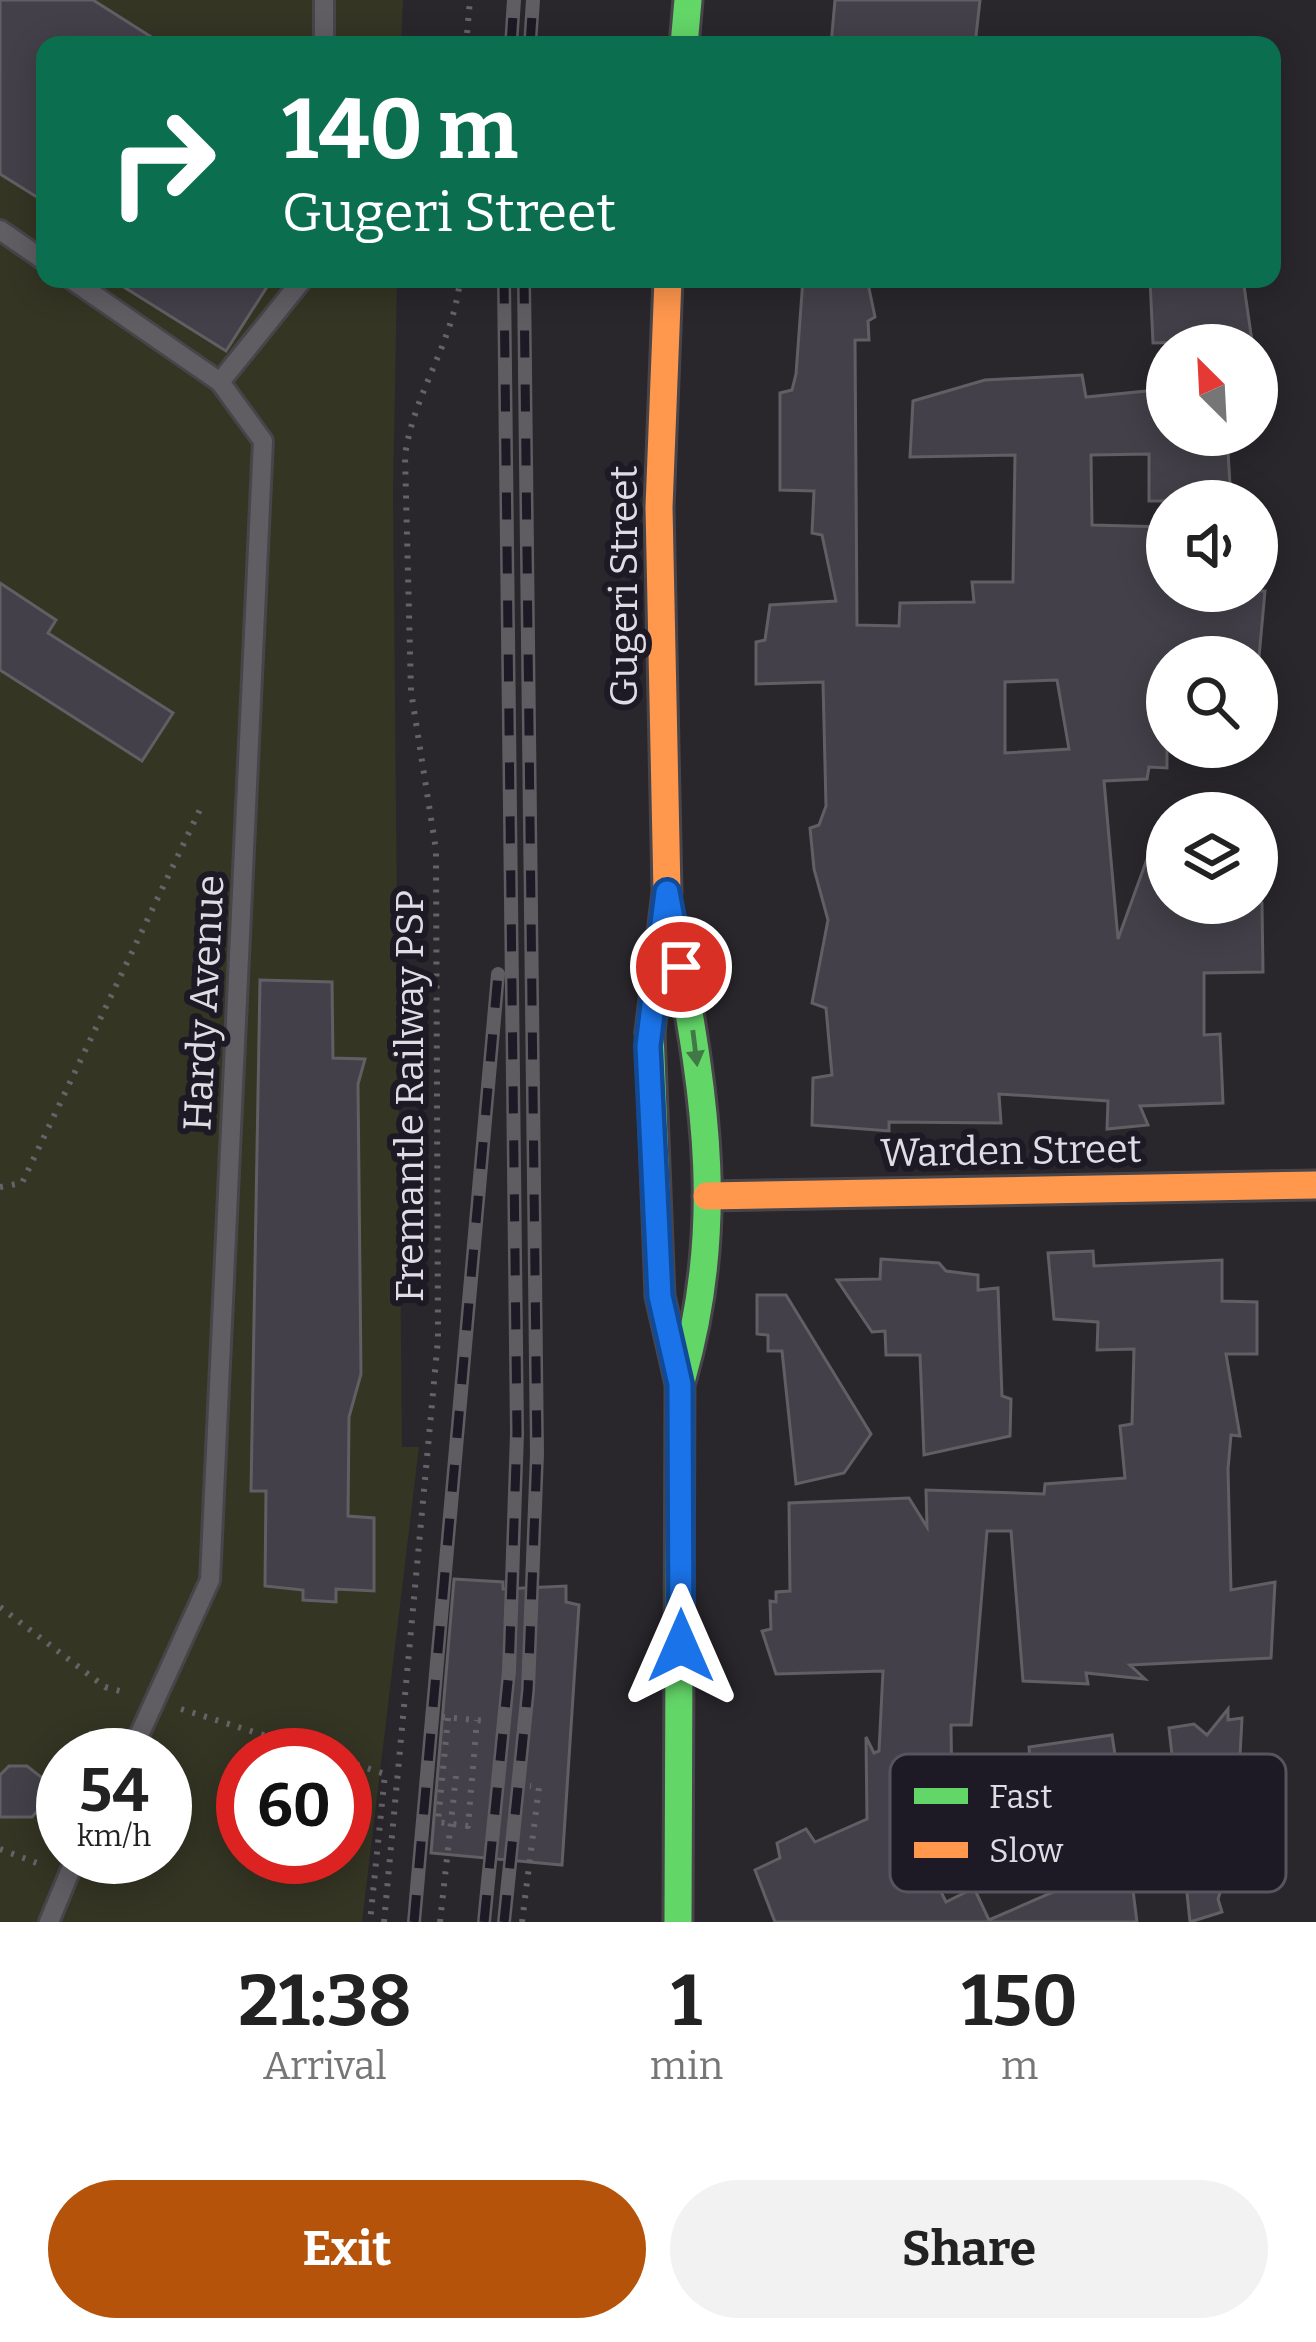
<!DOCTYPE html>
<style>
:root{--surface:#fff;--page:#f2f2f2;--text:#222;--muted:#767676;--accent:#b45309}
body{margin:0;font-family:Bitter,serif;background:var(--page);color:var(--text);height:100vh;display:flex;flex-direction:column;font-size:45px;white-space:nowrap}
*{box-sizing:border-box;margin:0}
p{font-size:39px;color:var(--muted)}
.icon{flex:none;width:66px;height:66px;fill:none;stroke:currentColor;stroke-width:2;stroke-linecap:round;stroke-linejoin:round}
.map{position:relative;height:1922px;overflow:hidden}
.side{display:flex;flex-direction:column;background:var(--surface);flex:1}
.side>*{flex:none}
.banner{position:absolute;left:36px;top:36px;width:1245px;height:252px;border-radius:24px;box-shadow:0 6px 30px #0003;background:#0b6e4f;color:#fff;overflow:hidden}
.needle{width:78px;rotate:336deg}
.fabs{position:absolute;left:1146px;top:324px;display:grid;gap:24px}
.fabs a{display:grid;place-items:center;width:132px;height:132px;border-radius:50%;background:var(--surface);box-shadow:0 6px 30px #0003;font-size:60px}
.speed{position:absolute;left:36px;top:1728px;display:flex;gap:24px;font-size:60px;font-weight:700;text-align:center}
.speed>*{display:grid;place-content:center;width:156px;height:156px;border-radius:50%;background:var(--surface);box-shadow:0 6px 30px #0003;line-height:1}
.speed small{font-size:30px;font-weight:400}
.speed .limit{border:18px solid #d22;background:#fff;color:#111}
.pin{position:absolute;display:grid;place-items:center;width:102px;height:102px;color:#fff;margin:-51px;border:6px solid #fff;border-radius:50%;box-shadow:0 3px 12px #0007}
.me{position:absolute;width:132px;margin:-66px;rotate:0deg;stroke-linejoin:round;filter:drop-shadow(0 0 9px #0008)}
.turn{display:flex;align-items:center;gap:42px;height:252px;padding:0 48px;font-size:54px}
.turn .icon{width:156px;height:156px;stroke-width:2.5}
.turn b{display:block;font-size:84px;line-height:102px}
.eta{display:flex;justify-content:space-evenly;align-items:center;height:204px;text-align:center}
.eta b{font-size:72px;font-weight:700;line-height:84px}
.button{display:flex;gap:24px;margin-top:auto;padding:24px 48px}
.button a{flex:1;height:138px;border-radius:72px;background:var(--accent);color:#fff;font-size:48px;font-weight:700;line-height:138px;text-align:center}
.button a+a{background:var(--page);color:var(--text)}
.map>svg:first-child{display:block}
.green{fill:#343523;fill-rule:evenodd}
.building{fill:#434049;stroke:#615f64;stroke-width:3;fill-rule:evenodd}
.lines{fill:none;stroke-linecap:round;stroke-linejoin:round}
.lane-casing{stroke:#47454a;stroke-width:24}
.fast-casing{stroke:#47454a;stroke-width:33}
.slow-casing{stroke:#47454a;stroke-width:33}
.path{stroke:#656368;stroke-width:6;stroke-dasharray:3 9;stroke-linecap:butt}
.lane{stroke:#605e63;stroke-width:18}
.fast{stroke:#63d668;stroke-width:27}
.slow{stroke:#ff974d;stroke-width:27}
.rail-casing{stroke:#5f5d62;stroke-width:14}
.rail{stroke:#1e1a25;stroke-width:9;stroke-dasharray:27;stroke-linecap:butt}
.oneway{fill:#407846}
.route-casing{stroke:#114b97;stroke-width:30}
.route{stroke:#1a73e8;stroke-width:21}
.labels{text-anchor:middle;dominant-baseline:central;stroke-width:12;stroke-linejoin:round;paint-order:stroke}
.street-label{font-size:39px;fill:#dfdce4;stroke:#1e1a25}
.key{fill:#1e1a25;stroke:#58545e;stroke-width:3}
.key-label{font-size:33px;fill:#dfdce4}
</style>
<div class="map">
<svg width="1316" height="1922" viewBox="0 0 1316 1922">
<rect width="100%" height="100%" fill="#29272c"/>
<path class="green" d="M0,0H403L401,45H45V279H397L393,492L402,1447H419L362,1922H0ZM63,1755H165V1857H63ZM243,1755H345V1857H243Z"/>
<g class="building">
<path d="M0,0H93L164,45H45V202L0,174Z"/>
<path d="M835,0H980L975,45H831Z"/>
<path d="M111,279H272L226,351Z"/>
<path d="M803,279H867L875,317L868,321L869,340H855L857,625L899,626L900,603L974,602L972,582H1013L1015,455L910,457L913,401L985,380L1082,375L1086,397L1167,389V435H1227L1231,501H1149V454L1091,455L1092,525L1167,527V591H1265L1259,657H1167V768L1149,767L1147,779L1104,781L1118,939L1163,815L1167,903H1262L1263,972L1204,973V1035L1220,1034L1223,1103L1140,1106L1148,1125L1107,1129L1108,1101L999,1094L1001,1123L889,1122V1131L812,1125L813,1078L832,1075L826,1008L812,1003L828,920L814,869L810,828L819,825L826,806L823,682L756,684V642L765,640L770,605L836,601L822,535L812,533L814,491L780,490V393L792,390L796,374ZM1057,680L1069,749L1005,753V682Z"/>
<path d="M1150,279H1243L1252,341L1153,343Z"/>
<path d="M0,583L56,620L48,633L173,713L142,761L0,670Z"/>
<path d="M260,980L332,982L333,1058L365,1059L358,1084L361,1374L349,1417L348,1516L374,1518V1591L336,1589V1602L303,1600V1590L265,1586L266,1491H251Z"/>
<path d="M1093,1251L1094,1266L1222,1260V1301L1257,1302V1354H1226L1240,1436L1231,1435L1228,1469L1231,1590L1275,1582L1271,1658L1130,1665L1145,1679L1086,1673L1088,1684L1023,1681L1011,1531H987L971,1725H951L952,1796L894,1795L946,1902L974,1888L989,1920L1129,1859L1137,1922H775L755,1870L780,1858L777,1843L806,1829L815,1842L867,1819L866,1737L874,1753L879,1751L883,1671L776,1674L762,1631L771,1629L770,1601L776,1602V1592L790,1591L789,1503L909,1498L927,1527L926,1490L1044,1494L1045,1484L1125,1478L1120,1426L1132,1424L1134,1349L1097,1350L1098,1322L1054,1319L1048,1253Z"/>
<path d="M881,1259L939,1263L946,1271L978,1275V1290L998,1288L1002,1396L1011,1399L1010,1436L924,1455L920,1355H886L885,1331L872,1332L837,1280L880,1279Z"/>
<path d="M757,1295H786L871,1434L844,1473L796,1484L782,1351H768V1335L757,1334Z"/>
<path d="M454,1579L503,1582V1589L566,1586V1602L579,1605L562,1865L431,1853Z"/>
<path d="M1228,1709V1720L1242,1718L1240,1755H1231L1232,1775L1175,1782L1169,1728L1194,1724L1207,1735Z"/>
<path d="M1112,1735L1120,1788L1033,1798L1029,1747Z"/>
<path d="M9,1766H27L46,1781V1801L32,1817H0V1775Z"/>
<path d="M1233,1778L1235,1818L1250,1847L1232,1855L1239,1872L1225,1878L1218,1899L1222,1912L1190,1922L1178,1806Z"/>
</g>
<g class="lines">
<g class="lane-casing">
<g id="lane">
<path d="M324,45V0"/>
<path d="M0,230L45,261"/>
<path d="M71,279L220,382"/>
<path d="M130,1755L210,1580L263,441L220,382L303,279"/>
<path d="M49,1922L76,1857"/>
</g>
</g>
<g class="fast-casing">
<g id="fast">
<path d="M684,45L688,0"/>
<path d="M678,951C706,1102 725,1228 682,1378"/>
<path d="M650,1032L660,1296L680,1384L678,1922"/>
</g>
</g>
<g class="slow-casing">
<g id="slow">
<path d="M650,1032L667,892L659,507L668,279"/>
<path d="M707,1196L1316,1185"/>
</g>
</g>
<g class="path">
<path d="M466,45L470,0"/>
<path d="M0,1187L22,1183L203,803"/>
<path d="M0,1607L105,1687L128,1693"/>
<path d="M181,1709L327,1755"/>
<path d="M442,1717L487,1721"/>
<path d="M448,1718L438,1822L468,1826L477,1720"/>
<path d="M345,1761L385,1774L370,1922"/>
<path d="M0,1849L42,1865"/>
<path d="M384,1922L438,1339L436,850L411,691L405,456C413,394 454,342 460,279"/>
<path d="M440,1922L456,1776"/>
<path d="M522,1922L539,1787L530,1786"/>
</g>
<use href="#lane" class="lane"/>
<use href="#fast" class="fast"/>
<use href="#slow" class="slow"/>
<g class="rail-casing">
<g id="rail">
<path d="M511,45L514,0"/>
<path d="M530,45L533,0"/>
<path d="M414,1922L498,974"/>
<path d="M484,1922L509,1671L517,1433L504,279"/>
<path d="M504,1922L528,1690L537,1454L524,279"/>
</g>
</g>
<use href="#rail" class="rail"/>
</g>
<defs><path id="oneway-solid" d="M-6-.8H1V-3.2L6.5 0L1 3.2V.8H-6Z" transform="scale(3)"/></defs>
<use class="oneway" href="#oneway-solid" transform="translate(695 1048) rotate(83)"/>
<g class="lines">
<g class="route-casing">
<path id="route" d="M681,1646L680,1384L660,1296L648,1046L667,892L681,967"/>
</g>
<use href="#route" class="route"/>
</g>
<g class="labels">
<g class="street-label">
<text transform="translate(624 586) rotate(-90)">Gugeri Street</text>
<text transform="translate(204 1003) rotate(-87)">Hardy Avenue</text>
<text transform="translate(410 1096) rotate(-90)">Fremantle Railway PSP</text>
<text transform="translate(1011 1151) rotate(-1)">Warden Street</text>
</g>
</g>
<rect x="890" y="1754" width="396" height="138" rx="18" class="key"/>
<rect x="914" y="1788" width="54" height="16" fill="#63d668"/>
<rect x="914" y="1842" width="54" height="16" fill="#ff974d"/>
<g class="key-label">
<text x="989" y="1808">Fast</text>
<text x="989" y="1862">Slow</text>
</g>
</svg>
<div class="fabs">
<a><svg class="needle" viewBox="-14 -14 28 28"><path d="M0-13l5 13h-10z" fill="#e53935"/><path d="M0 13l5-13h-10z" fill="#767676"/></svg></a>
<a><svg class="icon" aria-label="sound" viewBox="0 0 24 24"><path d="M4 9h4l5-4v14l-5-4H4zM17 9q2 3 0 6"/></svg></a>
<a><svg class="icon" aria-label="search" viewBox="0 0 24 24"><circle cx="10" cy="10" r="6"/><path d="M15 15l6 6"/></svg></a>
<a><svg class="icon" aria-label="layers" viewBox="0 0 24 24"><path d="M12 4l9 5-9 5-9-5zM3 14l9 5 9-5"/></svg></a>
</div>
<div class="speed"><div>54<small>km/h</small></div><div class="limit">60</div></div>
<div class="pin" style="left:681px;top:967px;background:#d93025"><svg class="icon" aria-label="arrive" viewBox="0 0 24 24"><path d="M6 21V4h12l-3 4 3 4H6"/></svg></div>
<svg class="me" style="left:681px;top:1646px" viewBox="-20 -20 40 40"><path d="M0-17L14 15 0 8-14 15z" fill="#1a73e8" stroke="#fff" stroke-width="4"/></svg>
<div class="banner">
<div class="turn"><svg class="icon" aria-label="right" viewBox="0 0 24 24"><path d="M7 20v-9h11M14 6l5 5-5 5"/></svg><div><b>140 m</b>Gugeri Street</div></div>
</div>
</div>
<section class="side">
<div class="eta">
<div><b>21:38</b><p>Arrival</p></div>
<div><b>1</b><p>min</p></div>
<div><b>150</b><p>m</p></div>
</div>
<div class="button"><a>Exit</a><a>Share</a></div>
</section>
